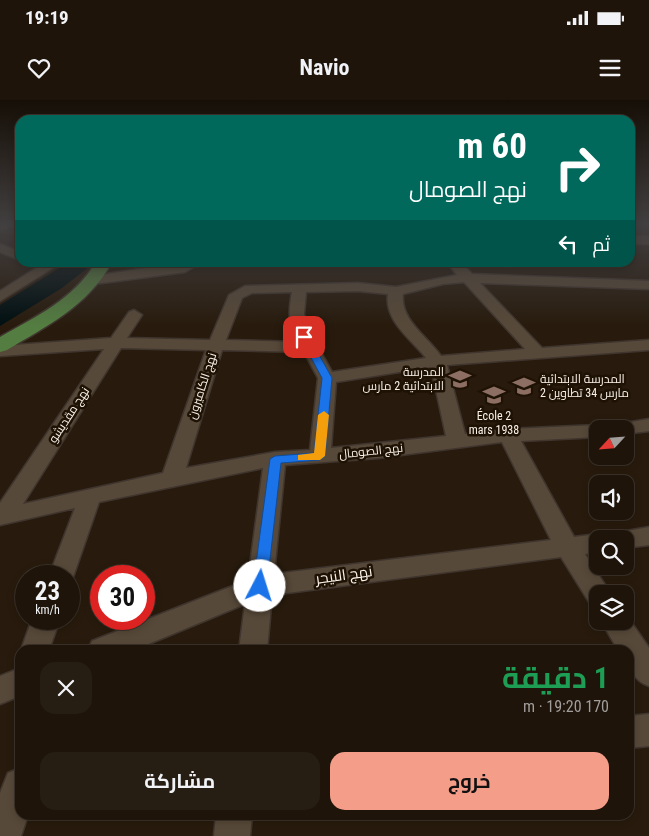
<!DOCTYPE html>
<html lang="ar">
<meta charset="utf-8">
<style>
:root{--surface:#1e140a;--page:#261d13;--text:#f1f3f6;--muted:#a19e9c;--line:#3c332b;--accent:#f49e8a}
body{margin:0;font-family:"Roboto Condensed",Cairo,sans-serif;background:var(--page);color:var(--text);direction:rtl;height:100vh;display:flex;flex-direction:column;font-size:19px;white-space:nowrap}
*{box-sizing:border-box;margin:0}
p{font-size:16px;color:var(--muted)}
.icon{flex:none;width:28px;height:28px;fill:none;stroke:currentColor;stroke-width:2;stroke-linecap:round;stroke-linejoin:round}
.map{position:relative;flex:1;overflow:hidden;direction:ltr}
.details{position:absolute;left:15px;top:545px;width:619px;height:175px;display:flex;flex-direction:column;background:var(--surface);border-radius:15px;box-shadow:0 2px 8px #0003,0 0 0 1px var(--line);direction:rtl}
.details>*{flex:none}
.guide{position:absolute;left:15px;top:15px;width:620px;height:152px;border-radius:15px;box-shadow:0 2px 8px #0003,0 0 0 1px var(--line);direction:rtl;background:#00695c;color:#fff;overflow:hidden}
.needle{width:32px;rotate:244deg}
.fabs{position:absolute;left:589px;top:320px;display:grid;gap:10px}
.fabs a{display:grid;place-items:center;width:45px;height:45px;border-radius:10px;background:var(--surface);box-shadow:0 2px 8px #0003,0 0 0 1px var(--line);font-size:25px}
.speed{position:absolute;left:15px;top:465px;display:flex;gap:10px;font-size:25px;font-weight:700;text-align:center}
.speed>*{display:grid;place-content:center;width:65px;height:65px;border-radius:50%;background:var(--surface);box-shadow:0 2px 8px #0003,0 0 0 1px var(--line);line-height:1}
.speed small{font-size:12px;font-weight:400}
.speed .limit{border:8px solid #d22;background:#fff;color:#111}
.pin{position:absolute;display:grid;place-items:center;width:42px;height:42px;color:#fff;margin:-21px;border-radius:10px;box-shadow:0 2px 8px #0006}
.me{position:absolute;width:55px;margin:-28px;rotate:5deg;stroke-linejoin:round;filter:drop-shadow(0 0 4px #0008)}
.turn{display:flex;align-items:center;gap:18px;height:105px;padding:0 25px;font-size:22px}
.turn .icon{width:65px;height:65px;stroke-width:2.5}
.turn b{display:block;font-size:35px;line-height:42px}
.then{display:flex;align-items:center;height:48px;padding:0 25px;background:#0003;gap:10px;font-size:19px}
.round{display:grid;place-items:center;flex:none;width:52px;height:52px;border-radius:15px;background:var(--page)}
.summary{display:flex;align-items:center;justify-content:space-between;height:85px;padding:0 25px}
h1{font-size:30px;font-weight:700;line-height:38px;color:#1e9e55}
.button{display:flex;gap:10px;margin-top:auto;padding:10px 25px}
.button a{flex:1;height:58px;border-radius:15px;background:var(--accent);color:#111;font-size:20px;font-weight:700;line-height:58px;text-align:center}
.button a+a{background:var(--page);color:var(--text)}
.status{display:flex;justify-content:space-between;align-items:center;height:35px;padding:0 25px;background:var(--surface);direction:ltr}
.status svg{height:14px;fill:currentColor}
header{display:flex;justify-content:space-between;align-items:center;height:65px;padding:0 25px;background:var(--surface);font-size:22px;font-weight:700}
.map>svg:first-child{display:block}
.water{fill:#000f11}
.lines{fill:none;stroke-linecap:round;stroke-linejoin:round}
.minor-casing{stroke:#3f352e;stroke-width:3}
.major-casing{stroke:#3f352e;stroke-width:3}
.minor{fill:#574939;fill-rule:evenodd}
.major{fill:#547e41;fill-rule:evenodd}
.route{fill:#1a73e8;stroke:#114b97}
.slow{fill:#f59e0b}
.labels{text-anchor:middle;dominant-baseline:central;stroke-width:5;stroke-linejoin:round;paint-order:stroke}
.poi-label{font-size:12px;fill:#faf1e7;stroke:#1e1205;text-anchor:end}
.street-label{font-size:12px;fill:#faf1e7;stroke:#1e1205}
.near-street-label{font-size:15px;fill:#faf1e7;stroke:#1e1205}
</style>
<div class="status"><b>19:19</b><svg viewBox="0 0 49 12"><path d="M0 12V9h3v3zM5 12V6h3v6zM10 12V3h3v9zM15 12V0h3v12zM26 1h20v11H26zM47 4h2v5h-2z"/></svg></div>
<header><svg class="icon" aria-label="menu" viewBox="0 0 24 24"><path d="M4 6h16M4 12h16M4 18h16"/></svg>Navio<svg class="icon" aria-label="heart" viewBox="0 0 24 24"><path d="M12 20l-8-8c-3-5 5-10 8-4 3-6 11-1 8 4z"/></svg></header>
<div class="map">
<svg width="649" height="736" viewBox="0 0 649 736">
<rect width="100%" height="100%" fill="#281b0d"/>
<path class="water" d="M69,162L94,163L62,188L0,226V205Z"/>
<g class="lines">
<g class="minor-casing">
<g id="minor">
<path d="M0,124H17L0,130Z"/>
<rect x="630" y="136" width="19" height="8"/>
<path d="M0,144L20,152V160L0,152Z"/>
<path d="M46,162H62L0,201V191Z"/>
<path d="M185,162H202L185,172L94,184L87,180L94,176Z"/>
<path d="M447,162H461L472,174L649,181V189L480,183L542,248L649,240V250L447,265L465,334L508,329L598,325L605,327L606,329H598V337L521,341L574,437L598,434L607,437L608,439H598V452L585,454L611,494H598V505L589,502L561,457L272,495L267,550H239L245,504L134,550H88L92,541L248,480L263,368L99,402L71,483L69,484V476H49L75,408L0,425V403L104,249L0,256V246L111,238L129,212L134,210L142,215L127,238L210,240L229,195L245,186L358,183L396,187L457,175ZM464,182L525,249L441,256C427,236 400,220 403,194L443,184ZM358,191L388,194C384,221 411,239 426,258L332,272L307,227L304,214L306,192ZM292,192C288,215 288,222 299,242L226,240L242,198L252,193ZM121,248L206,250L163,373L23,404ZM222,250L304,252L318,278L310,350L275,352L186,368ZM431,267L446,336L331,348L336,282ZM502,342L551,440L274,474L285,365L378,358Z"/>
<path d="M649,319V331L625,334V329H610L613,325Z"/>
<path d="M649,427V445L625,448V439H613L616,433Z"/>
<path d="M625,513L649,548V586C632,580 629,567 629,550H618L601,521H625Z"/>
<path d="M32,519H60L49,550H21Z"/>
<path d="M20,568V596L0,604V576Z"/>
<path d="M649,614V646L629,648V616Z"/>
<path d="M20,668V715H28L21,736H0V693L8,673Z"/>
<path d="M216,715H252L250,736H214Z"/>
</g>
</g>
<g class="major-casing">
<path id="major" d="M96,162H112C89,205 47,226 7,250L0,252V237C35,217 74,199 96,162Z"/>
</g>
<use href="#minor" class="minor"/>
<use href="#major" class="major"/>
</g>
<linearGradient id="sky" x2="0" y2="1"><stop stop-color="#160f07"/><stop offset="0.55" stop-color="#423f40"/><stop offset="1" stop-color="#423f40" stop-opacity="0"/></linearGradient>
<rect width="649" height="227" fill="url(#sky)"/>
<path class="route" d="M304,234L309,237L332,278L325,356L320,360L281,363L267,486L265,490H255L253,486L270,359L275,356L314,353L322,278L300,237Z"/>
<path class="slow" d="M324,311L329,315L325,356L320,360H298V355L314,353L318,315Z"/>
<defs>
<g id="school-bare" transform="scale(1.725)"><path d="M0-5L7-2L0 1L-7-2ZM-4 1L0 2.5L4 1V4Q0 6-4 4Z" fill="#8d6e63" stroke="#1e1205" stroke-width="2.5" paint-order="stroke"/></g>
</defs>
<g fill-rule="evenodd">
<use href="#school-bare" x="460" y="279"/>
<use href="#school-bare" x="524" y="286"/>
<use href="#school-bare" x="494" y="295"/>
</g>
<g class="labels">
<g class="poi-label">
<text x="444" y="272">المدرسة<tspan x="444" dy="14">الابتدائية 2 مارس</tspan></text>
<text x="540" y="279" text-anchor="start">المدرسة الابتدائية<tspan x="540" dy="14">2 مارس 34 تطاوين</tspan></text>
<text x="494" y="316" text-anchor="middle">École 2<tspan x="494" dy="14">mars 1938</tspan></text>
</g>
<g class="street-label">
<text transform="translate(202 286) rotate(-72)">نهج الكاميرون</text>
<text transform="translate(69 315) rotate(-57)">نهج مقديشو</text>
<text transform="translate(371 351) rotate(-6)">نهج الصومال</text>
</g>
<g class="near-street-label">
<text transform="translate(344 475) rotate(-8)">نهج النيجر</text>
</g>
</g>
</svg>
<div class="fabs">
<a><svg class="needle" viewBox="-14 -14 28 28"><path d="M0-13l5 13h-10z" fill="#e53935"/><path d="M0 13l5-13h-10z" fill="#a19e9c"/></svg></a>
<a><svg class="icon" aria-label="sound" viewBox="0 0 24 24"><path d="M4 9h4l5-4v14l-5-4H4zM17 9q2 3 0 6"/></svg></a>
<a><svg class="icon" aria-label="search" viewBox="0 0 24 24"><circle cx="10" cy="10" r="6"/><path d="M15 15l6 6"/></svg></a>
<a><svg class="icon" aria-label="layers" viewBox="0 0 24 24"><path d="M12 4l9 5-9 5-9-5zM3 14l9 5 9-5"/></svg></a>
</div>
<div class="speed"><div>23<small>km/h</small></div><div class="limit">30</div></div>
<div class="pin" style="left:304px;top:237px;background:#d93025"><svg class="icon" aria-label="arrive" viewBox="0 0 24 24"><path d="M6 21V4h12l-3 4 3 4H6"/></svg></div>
<svg class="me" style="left:260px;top:486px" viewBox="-20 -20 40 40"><circle r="19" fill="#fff"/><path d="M0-13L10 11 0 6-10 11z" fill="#1a73e8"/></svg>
<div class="guide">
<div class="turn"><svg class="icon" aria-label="right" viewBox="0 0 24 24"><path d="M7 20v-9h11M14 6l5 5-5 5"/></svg><div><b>60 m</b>نهج الصومال</div></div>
<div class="then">ثم<svg class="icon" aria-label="left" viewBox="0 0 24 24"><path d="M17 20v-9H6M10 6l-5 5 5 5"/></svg></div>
</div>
<section class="details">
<div class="summary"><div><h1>1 دقيقة</h1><p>170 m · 19:20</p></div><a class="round"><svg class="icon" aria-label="close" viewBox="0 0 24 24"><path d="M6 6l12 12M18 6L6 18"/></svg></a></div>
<div class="button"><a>خروج</a><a>مشاركة</a></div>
</section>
</div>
